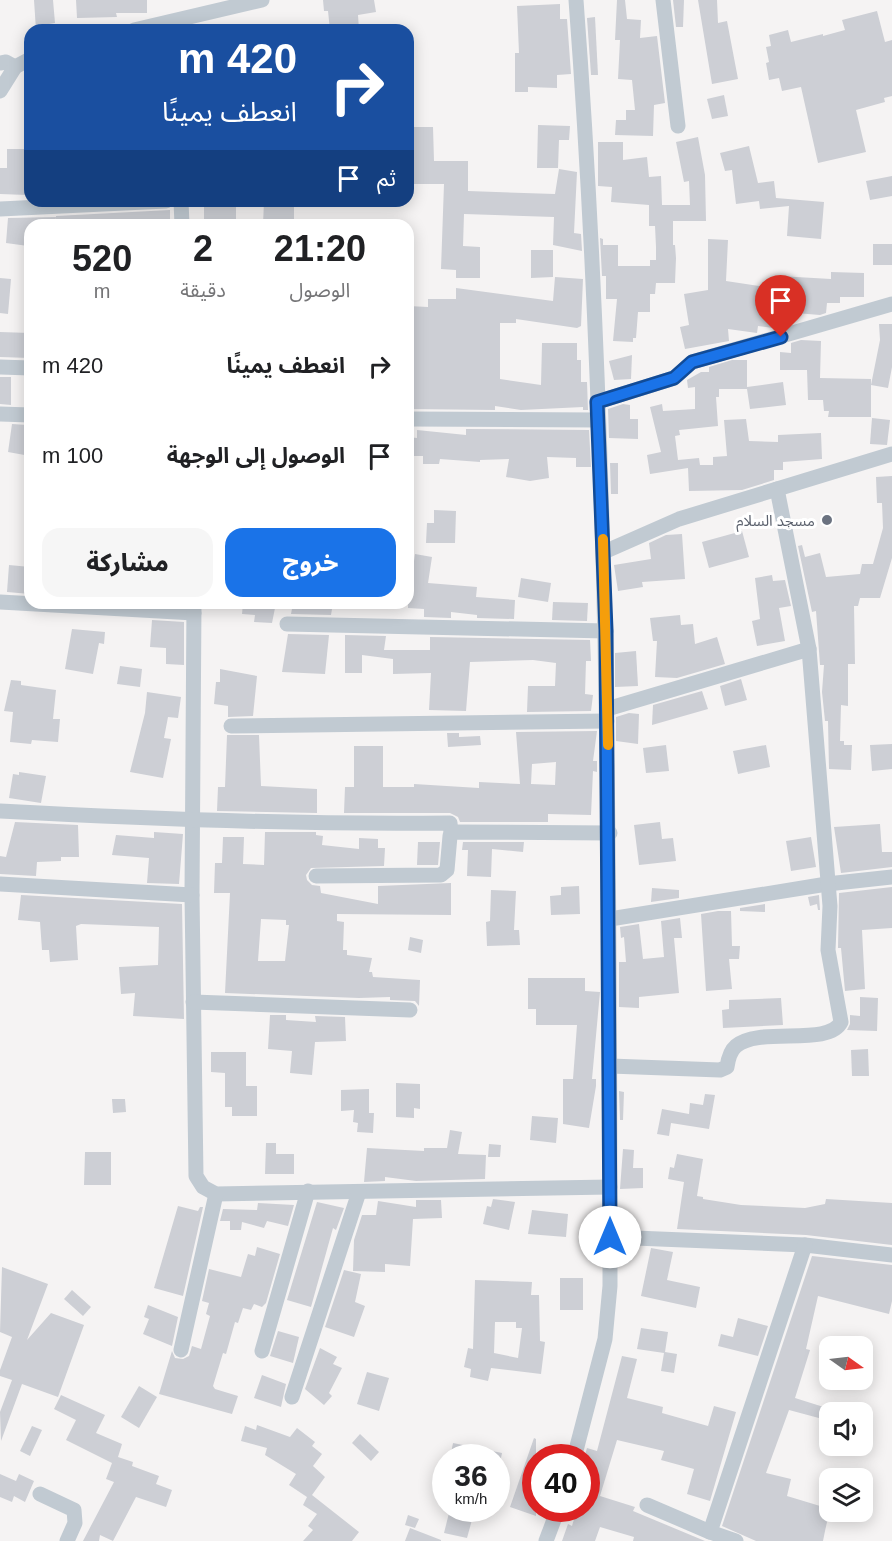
<!DOCTYPE html>
<html lang="ar">
<meta charset="utf-8">
<style>
:root{--surface:#fff;--page:#f6f6f6;--text:#202124;--muted:#757577;--accent:#1a73e8}
body{margin:0;font-family:Helvetica,"Noto Sans Arabic",sans-serif;background:var(--page);color:var(--text);direction:rtl;height:100vh;display:flex;flex-direction:column;font-size:22px;white-space:nowrap}
*{box-sizing:border-box;margin:0}
p{font-size:20px;color:var(--muted)}
.icon{flex:none;width:33px;height:33px;fill:none;stroke:currentColor;stroke-width:2;stroke-linecap:round;stroke-linejoin:round}
.map{position:relative;flex:1;overflow:hidden;direction:ltr}
.panel{position:absolute;left:24px;top:219px;width:390px;height:390px;display:flex;flex-direction:column;background:var(--surface);border-radius:18px;box-shadow:0 3px 15px #0003;direction:rtl}
.panel>*{flex:none}
.hud{position:absolute;left:24px;top:24px;width:390px;height:183px;border-radius:18px;box-shadow:0 3px 15px #0003;direction:rtl;background:#1a4fa0;color:#fff;overflow:hidden}
.needle{width:39px;rotate:104deg}
.buttons{position:absolute;left:819px;top:1336px;display:grid;gap:12px}
.buttons a{display:grid;place-items:center;width:54px;height:54px;border-radius:12px;background:var(--surface);box-shadow:0 3px 15px #0003;font-size:30px}
.speed{position:absolute;left:432px;top:1444px;display:flex;gap:12px;font-size:30px;font-weight:700;text-align:center}
.speed>*{display:grid;place-content:center;width:78px;height:78px;border-radius:50%;background:var(--surface);box-shadow:0 3px 15px #0003;line-height:1}
.speed small{font-size:15px;font-weight:400}
.speed .limit{border:9px solid #d22;background:#fff;color:#111}
.pin{position:absolute;display:grid;place-items:center;width:51px;height:51px;color:#fff;margin:-62px -26px;border-radius:50% 50% 50% 0;rotate:-45deg;box-shadow:0 0 6px #0007}
.pin .icon{rotate:45deg}
.me{position:absolute;width:66px;margin:-33px;rotate:0deg;stroke-linejoin:round;filter:drop-shadow(0 0 4px #0008)}
.turn{display:flex;align-items:center;gap:21px;height:126px;padding:0 18px;font-size:27px}
.turn .icon{width:78px;height:78px;stroke-width:2.5}
.turn b{display:block;font-size:42px;line-height:51px}
.then{display:flex;align-items:center;height:57px;padding:0 18px;background:#0003;gap:12px;font-size:22px}
.eta{display:flex;justify-content:space-evenly;align-items:center;height:102px;text-align:center}
.eta b{font-size:36px;font-weight:800;line-height:42px}
.cta{display:flex;gap:12px;margin-top:auto;padding:12px 18px}
.cta a{flex:1;height:69px;border-radius:18px;background:var(--accent);color:#fff;font-size:24px;font-weight:800;line-height:69px;text-align:center}
.cta a+a{background:var(--page);color:var(--text)}
ul{padding:0;list-style:none}
li{display:flex;align-items:center;gap:18px;height:90px;padding:0 18px}
li div{flex:1}
li b{display:block;font-size:22px}
li em{font-style:normal}
.map>svg:first-child{display:block}
.building{fill:#cdcfd5;fill-rule:evenodd}
.lines{fill:none;stroke-linecap:round;stroke-linejoin:round}
.minor{stroke:#c1cad2;stroke-width:15}
.route-casing{stroke:#114b97;stroke-width:15}
.route{stroke:#1a73e8;stroke-width:10}
.slow{stroke:#f59e0b;stroke-width:10}
.worship-dot{fill:#6b7280;stroke:#fff;stroke-width:2}
.labels{text-anchor:middle;dominant-baseline:central;stroke-width:6;stroke-linejoin:round;paint-order:stroke}
.worship-label{font-size:15px;fill:#5b616d;stroke:#fff;text-anchor:end}
</style>
<div class="map">
<svg width="892" height="1541" viewBox="0 0 892 1541">
<rect width="100%" height="100%" fill="#f5f3f3"/>
<g class="building">
<path d="M34,0H53L55,23L49,24L51,30H36Z"/>
<path d="M76,0H147V13H116L117,17L77,18Z"/>
<path d="M323,0H374L376,12L358,15L359,30H330L328,11H324Z"/>
<path d="M617,0H625L627,19L641,20L640,38L657,36L665,103L654,105L653,136L615,135L616,120H626V110H635L632,80L618,79L620,40H615Z"/>
<path d="M673,0H684L683,27H676Z"/>
<path d="M698,0H717L718,23L727,21L738,79L712,84Z"/>
<path d="M560,4V19H567L571,74L557,75V88L528,87V92H515V53H519L517,6Z"/>
<path d="M877,11L885,42L892,40V96L884,98L885,102L856,110L866,152L818,163L801,87L782,91L779,78L769,80L766,63L769,62L766,47L771,46L769,35L788,30L791,42L823,34V36L845,30L842,20Z"/>
<path d="M595,17L598,75H591L587,18Z"/>
<path d="M724,95L728,116L712,119L707,99Z"/>
<path d="M538,125L570,126L569,140H559L558,168H537Z"/>
<path d="M408,127H433L434,161H468V191L555,194L559,169L577,172L574,233L581,234L582,251L553,245L554,217L464,214L463,246L480,247V278H456V270L441,269L444,184H408Z"/>
<path d="M698,137L705,175L706,221H673V245H675L676,258L675,283H656L655,294H650V312H638L636,338H633V342L613,341L617,299H606V276H602L600,238L603,239V245H618V266H650V260H656V247L655,226H649V205L611,202L612,187L598,186V142H623V160L647,157L649,177L661,176L662,205H690L689,181L684,182L676,142Z"/>
<path d="M749,146L758,183L774,181L776,198L824,202L821,239L787,236L789,206L760,209L759,201L736,204L732,170L725,171L720,153Z"/>
<path d="M7,149H30L27,195L0,194V168H7Z"/>
<path d="M892,176V196L870,200L866,181Z"/>
<rect x="204" y="201" width="32" height="21"/>
<path d="M264,201H294V225H263Z"/>
<path d="M170,210V225H56V216Z"/>
<path d="M56,217L55,225H30L28,246L6,243L8,218Z"/>
<path d="M708,239L728,240L726,281L778,289L779,276L831,279V272L864,273V297H840V303H827L826,313L820,315L783,312L781,326L773,328L758,326L757,333L728,329L729,341L685,349L680,327L689,325L684,294L708,290Z"/>
<rect x="873" y="244" width="19" height="21"/>
<path d="M531,250H553V277L531,278Z"/>
<path d="M555,277L583,279L581,326L577,328L516,319V323H500V379L541,385L542,343H577V360H581V382H587L588,410H583V407L521,410L495,406V410L408,409V306L428,307V299H456V288L553,301Z"/>
<path d="M0,278L11,279L8,314L0,313Z"/>
<path d="M879,324H892V367L888,388L871,385L880,340Z"/>
<path d="M0,332L30,333V358L0,357Z"/>
<path d="M801,340L821,341L820,378L871,379V417H828L829,411H824L823,400H808L807,370H780V352L791,353V343Z"/>
<path d="M632,355L631,379L614,380L609,361Z"/>
<path d="M732,360H747V387L783,382L786,405L750,409L747,389H719V397H716L718,426L679,430L680,435L675,436L678,460L699,458L700,465H713V457L727,456L724,420L746,419L749,441L778,442V435L821,433L822,459L783,462V470H774V480L742,490L689,491L688,468L650,474L647,455L661,452L650,407L662,404L663,411L695,409V387L688,388L687,380L701,372H709V367Z"/>
<path d="M0,377H11V405L0,404Z"/>
<path d="M623,404L630,405V419H638V439L609,438L608,409Z"/>
<path d="M872,418L890,420L887,445L870,444Z"/>
<path d="M12,424L27,425L26,428L30,429V456L8,452Z"/>
<path d="M466,429L589,430L591,467H576V458L547,457L549,478L530,481L506,477L509,459L480,460V462L440,459L439,464H423V456H408V437L417,438V430L466,435Z"/>
<path d="M610,463H618V494H611Z"/>
<path d="M892,476V558L880,598H860L858,606H854L855,664H848V706L841,705L840,741H844V745H852L851,770L829,769L828,721H825L822,692L824,665H820L816,611L812,612L798,546L802,545L805,557L820,553L826,577L860,574L862,564H873L883,528L882,503H877L876,477Z"/>
<path d="M434,510L456,511L455,543H426L427,523H434Z"/>
<path d="M742,531L749,557L709,568L702,542Z"/>
<path d="M682,534L685,579L642,582L643,587L618,591L614,565L651,559L649,543L666,535Z"/>
<path d="M415,554L432,557L428,583L477,587L476,597L515,600L514,619L477,618V615L451,612V618L424,617V609L408,608V582H411Z"/>
<path d="M9,565L30,567V594L7,592Z"/>
<path d="M772,575L773,581L785,580L791,606L779,608L785,641L757,646L752,621L760,619L755,578Z"/>
<path d="M521,578L551,583L548,602L518,597Z"/>
<path d="M553,602L588,603L587,621L552,620Z"/>
<path d="M243,603H276L272,623L254,622L255,615L242,614Z"/>
<path d="M293,603H333L331,615L291,614Z"/>
<path d="M680,615L681,625L693,624L695,644L717,637L725,664L677,678L655,677L657,641H653L650,618Z"/>
<path d="M152,620L184,622V665L166,664V648L150,647Z"/>
<path d="M72,629L105,632L104,644L99,643L93,674L65,669Z"/>
<path d="M288,634L329,635L325,674L282,672Z"/>
<path d="M345,635L386,636L384,650H430V637L590,640L591,661H586L585,694L593,695L591,711L527,712L528,686H555L556,663L533,660L470,662L466,711L429,710L431,673L393,674V659L362,655V673H345Z"/>
<path d="M636,651L638,686L615,687V653Z"/>
<path d="M120,666L142,669L140,687L117,684Z"/>
<path d="M220,669L257,676L253,716L228,717V706L214,704L216,682H220Z"/>
<path d="M741,679L747,700L725,706L720,686Z"/>
<path d="M11,680L21,681V685L56,690L53,719H60L58,742L32,740L31,744L10,742L13,712L4,711Z"/>
<path d="M702,691L708,709L652,725L653,705Z"/>
<path d="M147,692L181,697L178,718L168,717L164,738L171,739L163,778L130,772L145,713Z"/>
<path d="M629,713L639,714L638,744L616,741V717Z"/>
<path d="M597,731L593,761H597V772L593,771L591,815L548,814V822H460L458,817L450,813H344L345,787H354V746H383V787H414V784L479,788V782L520,784L516,732ZM556,762L555,785L531,784L532,764Z"/>
<path d="M447,733H459V737L480,736L481,745L448,747Z"/>
<path d="M227,735H259L261,786L317,789V813L217,811L218,787H225Z"/>
<path d="M892,744V769L872,771L870,745Z"/>
<path d="M666,745L669,771L646,773L643,748Z"/>
<path d="M766,745L770,767L738,774L733,751Z"/>
<path d="M19,772L46,776L41,803L9,798L13,774L19,775Z"/>
<path d="M15,822L78,825L79,857H61V861L37,862L36,876L0,874V856L6,857Z"/>
<path d="M660,822L662,839L673,838L676,861L639,865L634,825Z"/>
<path d="M880,824L882,852H892V867L841,873L834,827Z"/>
<path d="M154,832L183,834L179,884L147,883L149,858L112,855L116,835L154,838Z"/>
<path d="M265,832H316V835L323,836L322,845L359,849V838L378,839V848H385L384,866L311,868L306,875L307,880L312,885L320,886L321,893L378,904V886L451,883V915L337,914V921L344,922L343,950H347V955L372,958L369,972H372L373,977L420,980L419,1006L415,1001L390,1000V997L359,998L225,993L230,893H214L215,863H222L223,837H244L243,864L264,865ZM261,919L286,920V925H289L285,961H258Z"/>
<path d="M811,837L816,867L791,871L786,841Z"/>
<path d="M418,842H440L438,865H417Z"/>
<path d="M463,842H524L523,852L492,849L491,877L467,876L468,850H462Z"/>
<path d="M579,886L580,914L551,915L550,896L561,895V887Z"/>
<path d="M892,887V928L862,930L865,989L845,991L841,948H838L839,893Z"/>
<path d="M652,888L679,890V898L651,902Z"/>
<path d="M491,890L516,891L514,930H519L520,945L487,946L486,922L490,921Z"/>
<path d="M21,895L182,904L184,1019L133,1016L135,993L121,994L119,967L158,965L159,927L81,924L76,926L78,960L50,962L49,950H42L40,922L18,920Z"/>
<path d="M819,895L820,910H818L817,904L810,906L808,897Z"/>
<path d="M765,904V912L740,911V908Z"/>
<path d="M718,911H731L732,946H740L739,959H729L732,989L706,991L701,914Z"/>
<path d="M680,918L682,938H674L679,993L639,997V1008L619,1007V962H626L624,937L621,938L620,927L639,924L643,959L664,957L661,921Z"/>
<path d="M410,937L423,940L421,953L408,950Z"/>
<path d="M528,978H585V991L600,992L592,1079H596V1086L589,1128L563,1124V1079H573L577,1025H536V1009H528Z"/>
<path d="M860,997L878,998L877,1031L847,1030L850,1024V1015L860,1016Z"/>
<path d="M781,998L783,1025L723,1028L722,1010L729,1009V1000Z"/>
<path d="M270,1015H286V1020L316,1022L315,1016L345,1017L346,1041L315,1042L312,1075L290,1073L292,1051L268,1049Z"/>
<path d="M868,1049L869,1076H852L851,1050Z"/>
<path d="M211,1052H246V1086H257V1116H232V1107H225V1073L211,1072Z"/>
<path d="M396,1083L420,1084V1109L414,1108V1118L396,1117Z"/>
<path d="M369,1089V1113H374L373,1133L357,1132L358,1123L353,1122L354,1110L341,1111V1090Z"/>
<path d="M619,1091L624,1092L623,1120H620Z"/>
<path d="M705,1094L715,1095L709,1129L671,1123L669,1136L657,1134L662,1109L689,1114L690,1103L703,1105Z"/>
<path d="M112,1099H125L126,1112L113,1113Z"/>
<path d="M532,1116L558,1118L556,1143L530,1140Z"/>
<path d="M450,1130L462,1132L458,1154L486,1155L485,1179L416,1181L385,1177V1181L364,1182L367,1148L424,1151V1148H447Z"/>
<path d="M266,1143H276V1154H294V1174H265Z"/>
<path d="M489,1144L501,1145L500,1157H488Z"/>
<path d="M623,1149L634,1150L633,1168H643V1188L620,1189Z"/>
<path d="M85,1152H111V1185H84Z"/>
<path d="M677,1154L703,1159L697,1196L703,1197V1199L741,1205L805,1208L825,1204L826,1199L892,1203V1245L806,1235L677,1229L684,1182L668,1179L670,1167L674,1168Z"/>
<path d="M493,1199L515,1202L509,1230L483,1224L487,1206L491,1207Z"/>
<path d="M416,1200H441L442,1218L413,1219L410,1266L385,1264V1272L353,1271L354,1240L362,1215H376L378,1201L416,1207Z"/>
<path d="M317,1202L344,1208L336,1230L333,1228L311,1307L287,1300Z"/>
<path d="M258,1203L294,1205L288,1226L267,1221L264,1228L242,1222L241,1230H230V1221H220L223,1209L257,1210Z"/>
<path d="M178,1206L198,1211L200,1207H203L183,1296L154,1288Z"/>
<path d="M532,1210L568,1214L566,1237L528,1234Z"/>
<path d="M257,1247L280,1254L266,1303L262,1307L254,1304L251,1310L243,1308L238,1323L235,1322L226,1354L223,1353L213,1386L215,1389L238,1396L232,1414L159,1394L172,1351L175,1358L183,1359L189,1356L192,1346L201,1349L210,1316L206,1314L209,1303L202,1301L209,1269L241,1277L248,1254L255,1256Z"/>
<path d="M651,1248L673,1252L667,1280L700,1287L696,1308L641,1296Z"/>
<path d="M812,1256L892,1265V1301L889,1314L818,1296L806,1349L810,1350L795,1398L830,1409V1421L789,1410L766,1473L791,1479L787,1496L830,1509L825,1531L823,1541H756L722,1526Z"/>
<path d="M2,1267L48,1284L27,1340L51,1313L84,1325L58,1397L22,1384L1,1441L0,1412L12,1380L0,1376V1370L12,1337L0,1332Z"/>
<path d="M344,1270L361,1274L355,1302L365,1306L354,1337L325,1327Z"/>
<rect x="560" y="1278" width="23" height="32"/>
<path d="M475,1280L532,1282L531,1295H539L540,1341L545,1342L541,1374L491,1368L488,1381L470,1377L471,1369L464,1367L468,1348L473,1349ZM495,1322H516V1328H522L518,1358L494,1353Z"/>
<path d="M72,1290L91,1307L83,1316L64,1299Z"/>
<path d="M148,1305L178,1317L172,1346L143,1334L149,1319L144,1317Z"/>
<path d="M738,1318L768,1326L758,1356L718,1346L721,1334L733,1337Z"/>
<path d="M641,1328L668,1332L665,1352L677,1354L674,1373L661,1371L664,1353L637,1349Z"/>
<path d="M278,1331L299,1337L293,1363L270,1356Z"/>
<path d="M320,1348L337,1357L333,1364L342,1368L329,1393L332,1396L324,1405L305,1389Z"/>
<path d="M622,1356L637,1359L627,1398L663,1407L662,1413L708,1426L714,1406L736,1412L710,1501L687,1494L694,1469L661,1460L664,1451L617,1440L600,1496L635,1507L633,1511L705,1541H633L634,1537L600,1527L595,1541H562L568,1524L572,1526L577,1509H586V1458H584L587,1448L597,1451Z"/>
<path d="M367,1372L389,1378L379,1411L357,1404Z"/>
<path d="M262,1375L286,1384L281,1407L254,1398Z"/>
<path d="M139,1386L157,1397L139,1428L121,1417Z"/>
<path d="M61,1395L105,1415L96,1433L122,1444L118,1457L133,1462L132,1466L159,1476L156,1484L172,1490L166,1507L136,1497L113,1541L100,1535L99,1541H83L114,1482L106,1479L112,1463L66,1440L76,1420L54,1409Z"/>
<path d="M257,1425L290,1437L297,1428L315,1442L312,1446L322,1454L313,1466L325,1477L312,1495L359,1532L352,1541H303L313,1530L308,1526L317,1514L303,1505L307,1497L289,1485L296,1474L265,1455L267,1448L241,1441L245,1426L256,1430Z"/>
<path d="M32,1426L42,1430L30,1456L20,1451Z"/>
<path d="M360,1434L379,1452L371,1461L352,1443Z"/>
<path d="M534,1438L536,1439V1516L510,1507Z"/>
<path d="M453,1443L502,1453L501,1458H450Z"/>
<path d="M0,1474L16,1481L19,1474L34,1481L25,1502L14,1496L12,1502L0,1497Z"/>
<path d="M450,1509H475L467,1538L444,1533Z"/>
<path d="M408,1515L419,1519L415,1528L405,1525Z"/>
<path d="M410,1528L441,1540V1541H405Z"/>
</g>
<g class="lines">
<g class="minor">
<path d="M663,0L678,126"/>
<path d="M134,30L262,0"/>
<path d="M0,63L6,62L15,67"/>
<path d="M0,91L15,67L30,59"/>
<path d="M181,201L182,225"/>
<path d="M0,209L166,201"/>
<path d="M0,367L30,368"/>
<path d="M597,402L674,378L692,362L892,304"/>
<path d="M0,414L30,415"/>
<path d="M408,419L598,420"/>
<path d="M604,552L679,519L892,454"/>
<path d="M0,602L194,613"/>
<path d="M194,603L192,895L196,1176L203,1187L216,1194L610,1187"/>
<path d="M287,624L606,631"/>
<path d="M607,709L809,649"/>
<path d="M231,726L607,721"/>
<path d="M0,811C150,819 299,825 450,823L451,833"/>
<path d="M316,876L441,875L447,870L450,836L455,832L610,833"/>
<path d="M0,884L192,895"/>
<path d="M610,919L827,884L892,877"/>
<path d="M193,1002L410,1010"/>
<path d="M610,1066L720,1070L727,1067C728,1060 730,1051 736,1046C759,1026 829,1047 841,1022L828,950L830,906L809,649L777,489"/>
<path d="M610,1237L805,1245L892,1255"/>
<path d="M181,1350L216,1194"/>
<path d="M262,1351L308,1191"/>
<path d="M292,1397L359,1192"/>
<path d="M574,1458L605,1339L610,1286C610,857 608,428 576,0"/>
<path d="M40,1494L74,1510L75,1523L67,1541"/>
<path d="M647,1505L710,1532"/>
<path d="M546,1541L558,1509"/>
<path d="M736,1541L710,1532L805,1245"/>
</g>
</g>
<g class="lines">
<g class="route-casing">
<path id="route" d="M610,1237L606,630L597,402L674,378L692,362L781,337"/>
</g>
<use href="#route" class="route"/>
<path class="slow" d="M603,539L608,745"/>
</g>
<circle class="worship-dot" cx="827" cy="520" r="6"/>
<g class="labels">
<g class="worship-label">
<text x="815" y="520">مسجد السلام</text>
</g>
</g>
</svg>
<div class="buttons">
<a><svg class="needle" viewBox="-14 -14 28 28"><path d="M0-13l5 13h-10z" fill="#e53935"/><path d="M0 13l5-13h-10z" fill="#757577"/></svg></a>
<a><svg class="icon" aria-label="sound" viewBox="0 0 24 24"><path d="M4 9h4l5-4v14l-5-4H4zM17 9q2 3 0 6"/></svg></a>
<a><svg class="icon" aria-label="layers" viewBox="0 0 24 24"><path d="M12 4l9 5-9 5-9-5zM3 14l9 5 9-5"/></svg></a>
</div>
<div class="speed"><div>36<small>km/h</small></div><div class="limit">40</div></div>
<div class="pin" style="left:781px;top:337px;background:#d93025"><svg class="icon" aria-label="arrive" viewBox="0 0 24 24"><path d="M6 21V4h12l-3 4 3 4H6"/></svg></div>
<svg class="me" style="left:610px;top:1237px" viewBox="-20 -20 40 40"><circle r="19" fill="#fff"/><path d="M0-13L10 11 0 6-10 11z" fill="#1a73e8"/></svg>
<div class="hud">
<div class="turn"><svg class="icon" aria-label="right" viewBox="0 0 24 24"><path d="M7 20v-9h11M14 6l5 5-5 5"/></svg><div><b>420 m</b>انعطف يمينًا</div></div>
<div class="then">ثم<svg class="icon" aria-label="arrive" viewBox="0 0 24 24"><path d="M6 21V4h12l-3 4 3 4H6"/></svg></div>
</div>
<section class="panel">
<div class="eta">
<div><b>21:20</b><p>الوصول</p></div>
<div><b>2</b><p>دقيقة</p></div>
<div><b>520</b><p>m</p></div>
</div>
<ul>
<li><svg class="icon" aria-label="right" viewBox="0 0 24 24"><path d="M7 20v-9h11M14 6l5 5-5 5"/></svg><div><b>انعطف يمينًا</b></div><em>420 m</em></li>
<li><svg class="icon" aria-label="arrive" viewBox="0 0 24 24"><path d="M6 21V4h12l-3 4 3 4H6"/></svg><div><b>الوصول إلى الوجهة</b></div><em>100 m</em></li>
</ul>
<div class="cta"><a>خروج</a><a>مشاركة</a></div>
</section>
</div>
